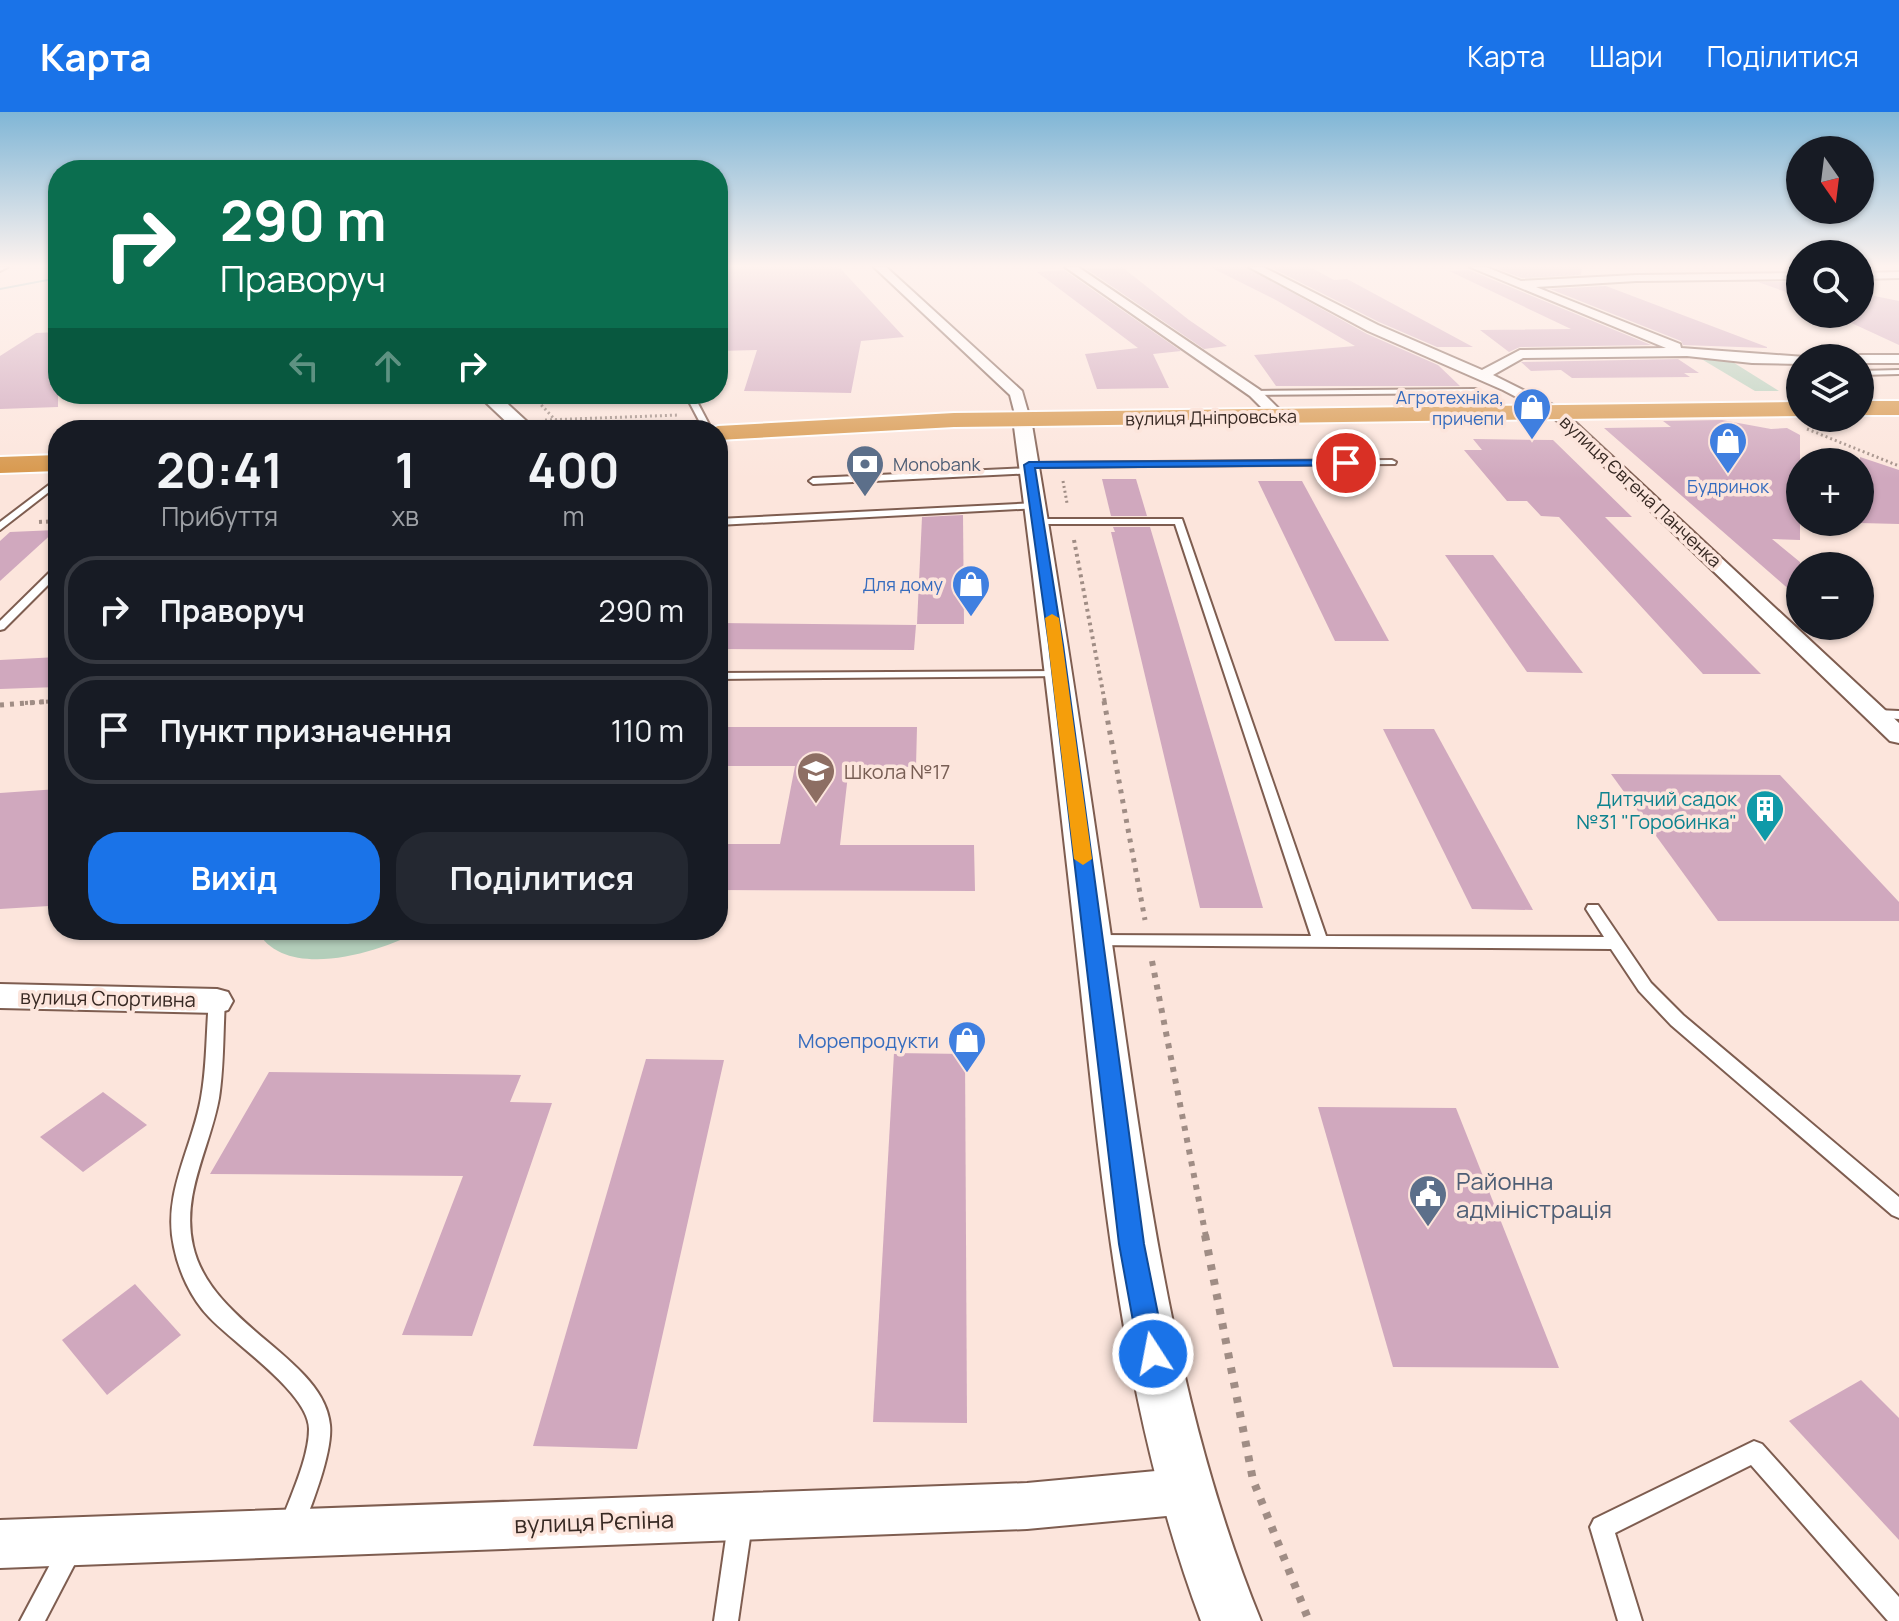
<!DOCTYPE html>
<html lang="uk">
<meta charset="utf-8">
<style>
:root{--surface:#171b24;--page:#242831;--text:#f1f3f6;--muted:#9ea1a6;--line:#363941;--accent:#1a73e8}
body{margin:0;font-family:Manrope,sans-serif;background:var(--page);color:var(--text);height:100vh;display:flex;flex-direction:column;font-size:30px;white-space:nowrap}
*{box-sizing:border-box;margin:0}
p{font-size:26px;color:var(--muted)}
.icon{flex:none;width:44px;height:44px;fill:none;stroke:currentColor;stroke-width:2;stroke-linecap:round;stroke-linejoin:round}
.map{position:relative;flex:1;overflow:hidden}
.drawer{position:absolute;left:48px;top:308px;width:680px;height:520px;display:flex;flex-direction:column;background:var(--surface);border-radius:32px;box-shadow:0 2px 6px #0004}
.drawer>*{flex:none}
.banner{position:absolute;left:48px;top:48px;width:680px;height:244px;border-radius:32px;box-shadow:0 2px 6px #0004;background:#0b6e4f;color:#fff;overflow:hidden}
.needle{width:52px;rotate:166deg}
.controls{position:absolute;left:1786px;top:24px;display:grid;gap:16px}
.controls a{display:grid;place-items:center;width:88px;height:88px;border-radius:50%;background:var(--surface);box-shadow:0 2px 6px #0004;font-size:40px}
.pin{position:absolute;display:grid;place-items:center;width:68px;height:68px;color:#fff;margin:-34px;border:4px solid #fff;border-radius:50%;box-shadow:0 2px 8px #0007}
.me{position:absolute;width:88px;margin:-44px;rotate:349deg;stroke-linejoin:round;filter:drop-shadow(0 0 6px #0008)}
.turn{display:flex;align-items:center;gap:28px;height:168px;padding:0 40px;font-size:36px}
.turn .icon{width:104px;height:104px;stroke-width:2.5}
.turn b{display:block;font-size:56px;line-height:68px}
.lanes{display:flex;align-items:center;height:76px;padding:0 40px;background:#0003;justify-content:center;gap:40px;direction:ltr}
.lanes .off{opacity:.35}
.eta{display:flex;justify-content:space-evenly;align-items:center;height:136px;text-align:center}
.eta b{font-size:48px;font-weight:700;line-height:56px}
.primary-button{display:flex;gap:16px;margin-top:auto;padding:16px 40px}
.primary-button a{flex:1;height:92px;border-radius:32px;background:var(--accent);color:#fff;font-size:32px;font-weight:700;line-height:92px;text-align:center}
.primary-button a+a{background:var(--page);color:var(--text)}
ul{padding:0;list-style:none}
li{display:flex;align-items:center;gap:24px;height:108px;margin:0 16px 12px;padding:0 24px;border:4px solid var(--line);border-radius:32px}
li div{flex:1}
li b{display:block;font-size:30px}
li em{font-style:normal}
header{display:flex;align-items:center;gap:48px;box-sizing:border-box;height:112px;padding:0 40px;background:var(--accent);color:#fff}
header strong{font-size:38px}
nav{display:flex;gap:44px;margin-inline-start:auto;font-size:28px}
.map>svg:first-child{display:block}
.green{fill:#b3ceba}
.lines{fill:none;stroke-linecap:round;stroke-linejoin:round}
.stream{fill:#85b9bc;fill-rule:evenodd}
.building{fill:#d0a8be}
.service-casing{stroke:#7e5d50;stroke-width:4}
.minor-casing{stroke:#7e5d50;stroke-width:4}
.tertiary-casing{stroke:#7e5d50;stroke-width:4}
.trunk-casing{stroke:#fff;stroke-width:4}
.path-far4{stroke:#a08d85;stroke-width:3;stroke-dasharray:2 3;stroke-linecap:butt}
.path-far3{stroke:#a08d85;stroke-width:4;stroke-dasharray:3 4;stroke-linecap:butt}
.path-far2{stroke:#a08d85;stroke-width:5;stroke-dasharray:4 6;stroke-linecap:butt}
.path-far1{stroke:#a08d85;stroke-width:6;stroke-dasharray:5 7;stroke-linecap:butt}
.path{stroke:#a08d85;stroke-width:8;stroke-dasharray:6 9;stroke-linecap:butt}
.service{fill:#fff;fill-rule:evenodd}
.minor{fill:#fff;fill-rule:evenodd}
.tertiary{fill:#fff;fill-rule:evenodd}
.trunk{fill:#d7974b;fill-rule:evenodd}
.route{fill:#1a73e8;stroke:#114b97;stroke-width:2}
.slow{fill:#f59e0b}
.labels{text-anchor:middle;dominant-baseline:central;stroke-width:7;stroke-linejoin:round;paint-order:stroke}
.far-shop-label{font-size:18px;fill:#366cbe;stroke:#fce5dc;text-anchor:end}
.far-street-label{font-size:18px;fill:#372923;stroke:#fce5dc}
.far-service-label{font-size:18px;fill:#4e5e75;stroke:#fce5dc;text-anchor:start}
.education-label{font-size:20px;fill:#785e54;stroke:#fce5dc;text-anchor:start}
.culture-label{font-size:20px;fill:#0d838f;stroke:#fce5dc;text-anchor:end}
.street-label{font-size:20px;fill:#372923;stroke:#fce5dc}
.shop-label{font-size:20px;fill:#366cbe;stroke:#fce5dc;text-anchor:end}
.near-service-label{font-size:24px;fill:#4e5e75;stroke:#fce5dc;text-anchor:start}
.near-street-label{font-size:24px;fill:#372923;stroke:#fce5dc}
</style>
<header>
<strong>Карта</strong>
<nav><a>Карта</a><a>Шари</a><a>Поділитися</a></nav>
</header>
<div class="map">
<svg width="1899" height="1509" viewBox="0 0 1899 1509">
<rect width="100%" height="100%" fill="#fce5dc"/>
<g class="green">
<path d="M1693,242L1731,249L1779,279H1755Z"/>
<path d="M257,818H421C382,840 284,871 257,818Z"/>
</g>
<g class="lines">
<path class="stream" d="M58,165V167L0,178V176Z"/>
</g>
<g class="building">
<path d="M718,155H839L904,225L861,229L851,281L744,279L757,238L718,239Z"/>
<path d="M1122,155L1189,208L1227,234L1204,237L1085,156Z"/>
<path d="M1210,155H1246L1367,222L1438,253L1460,274H1276L1254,243L1355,234L1276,188Z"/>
<path d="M1270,155H1310L1334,168L1347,167L1473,235H1437L1379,210Z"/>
<path d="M1501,155H1582L1581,163L1522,166L1496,156Z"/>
<path d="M1064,158L1181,239L1153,242L1169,276L1097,277L1085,242L1138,236L1037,160Z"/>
<path d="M1469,158L1651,233L1520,235L1509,240L1480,218L1571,217L1449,159Z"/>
<path d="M1758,170H1800V187L1786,180Z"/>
<path d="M1606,174L1767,235V236L1683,233L1681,229L1550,177Z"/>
<path d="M1860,181L1899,189V233L1832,202H1860Z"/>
<path d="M58,220V295L0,297V244L36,221Z"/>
<path d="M1678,247L1699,261H1684L1690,265L1572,266L1561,258L1531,259L1521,250Z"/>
<path d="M1722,308L1771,317L1787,316L1800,323V428L1772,427L1800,450V487L1604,316L1671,315L1663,309Z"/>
<path d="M1473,327L1553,328L1632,405H1605L1761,562H1703L1559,405L1541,404L1527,389H1507L1464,338H1482Z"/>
<path d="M1860,345L1899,358V412L1860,411Z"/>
<path d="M1102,367H1136L1147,404H1111Z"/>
<path d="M1258,369H1302L1389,529H1335Z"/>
<path d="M963,403L964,512H917L922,405Z"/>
<path d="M1113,415H1150L1263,796H1200L1111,420H1115Z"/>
<path d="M56,418L0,469V429L10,420Z"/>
<path d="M1445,443H1493L1583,561L1527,560Z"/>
<path d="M718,511L916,513L914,538L718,537Z"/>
<path d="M58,545V575L0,577V548Z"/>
<path d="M718,615H917L916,655L849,654L840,733H974L975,779L718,778V732H780L795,654H718Z"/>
<path d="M1383,617H1434L1533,798L1472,797Z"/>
<path d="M1611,662L1780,663L1899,790V809H1718Z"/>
<path d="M58,677V781L49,794L0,797V681Z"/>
<path d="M894,941L965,942L967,1311L873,1310Z"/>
<path d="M646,947L724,948L637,1337L533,1334Z"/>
<path d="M269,960L521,963L510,990L552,991L472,1224L402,1223L463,1064L210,1062Z"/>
<path d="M103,980L147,1013L83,1060L40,1025Z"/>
<path d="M1318,995L1456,996L1559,1256L1393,1255Z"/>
<path d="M135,1172L181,1223L107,1283L62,1228Z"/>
<path d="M1861,1268L1899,1306V1428L1789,1309Z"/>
</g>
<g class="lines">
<g class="service-casing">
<g id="service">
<path d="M1899,258V262L1860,263V259Z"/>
<path d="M1473,277H1476V281L1255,283L1251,281L1255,279Z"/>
<path d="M685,282H693L712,318H704Z"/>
<path d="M1392,348L1396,350L1395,352L1029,355L1025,353L1029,351Z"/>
<path d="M1031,356L1034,357V361L813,372L809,369L813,366Z"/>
<path d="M58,366V373L0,418V410Z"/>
<path d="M1036,391L1039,392V396L718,413V407Z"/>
<path d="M1035,407H1182L1326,824L1604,825L1586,797L1588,793H1598L1651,871L1683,903L1899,1085V1106L1892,1103L1671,913L1639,879L1611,837L1089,833L1086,829L1089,825L1094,823L1311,824L1175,412H1038L1035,411Z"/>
<path d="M58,454V463L4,517L0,518V509L55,455Z"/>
<path d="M1059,559L1065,562L1063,564L718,567V561Z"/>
<path d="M1877,598L1899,599V607L1873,605V599Z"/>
<path d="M217,883L223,885L225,889C223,921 224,954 219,986C210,1036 181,1082 193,1134C211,1214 324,1246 330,1313C333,1340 310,1399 299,1424L291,1428L283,1424L279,1416C289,1387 309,1347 309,1317C309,1281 233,1231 209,1205C191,1186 179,1160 174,1135C162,1082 192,1037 201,986C207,954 206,921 209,889L211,885Z"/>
<path d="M1754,1329L1762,1332L1899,1485V1509H1888L1751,1353L1615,1421L1642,1509H1618L1590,1415L1594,1407Z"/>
<path d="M740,1400L748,1404L752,1412L738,1509H714L728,1412L732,1404Z"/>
<path d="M70,1426L78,1430L82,1438L45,1509H20L62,1430Z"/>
</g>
</g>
<g class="minor-casing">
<g id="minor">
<path d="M0,155H8L0,159Z"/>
<path d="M874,155H886L1022,279L1030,307L1027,310H1017L1010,283Z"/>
<path d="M1065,155H1078L1260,278L1286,304L1283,307H1273L1250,284Z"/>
<path d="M1249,155H1263L1378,213L1482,258L1520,238L1666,236L1470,155H1486L1521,169L1636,163L1800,161V167L1636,169L1536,175L1680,232L1681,236L1805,245L1800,246V252L1752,251L1687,244L1523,246L1493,263L1561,297L1899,611V631L1890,629L1551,303L1503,278L1368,219Z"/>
<path d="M1899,160V166L1860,167V161Z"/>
<path d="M1860,243H1899V251H1860V246H1854Z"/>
<path d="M0,872L217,877L228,880L233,889L228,898L217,901L0,896Z"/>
<path d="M1188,1356L1204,1363L1211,1379L1204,1395L1188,1402L1027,1417L0,1456V1408L1027,1371Z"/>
</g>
</g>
<g class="tertiary-casing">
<g id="tertiary">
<path d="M477,282H497L536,318H515Z"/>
<path d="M1022,301L1031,307C1063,496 1091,684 1118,873C1149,1089 1178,1306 1261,1509H1201C1125,1307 1104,1092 1081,879C1060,688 1038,497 1013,307Z"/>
</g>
</g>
<g class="trunk-casing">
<g id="trunk">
<rect x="1860" y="289" width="39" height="14"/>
<path d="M1800,290V304L954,315L718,328V318H708L718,314L954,301Z"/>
<path d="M58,343V359L0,361V345Z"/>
</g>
</g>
<g class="path-far4">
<path d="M531,282L560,313L577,318"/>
<path d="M545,308L679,303"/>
<path d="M1807,317L1899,354"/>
<path d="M475,318L488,316"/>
<path d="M1063,369L1067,391"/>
</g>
<g class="path-far3">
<path d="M39,410L58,409"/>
<path d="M1074,428L1105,591"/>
<path d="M25,591L58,589"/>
</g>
<g class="path-far2">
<path d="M1104,589L1145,808"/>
<path d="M0,593L54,589"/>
</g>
<path class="path-far1" d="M1152,849L1206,1125"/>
<path class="path" d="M1205,1123L1253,1368L1309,1509"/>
<use href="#service" class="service"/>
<use href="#minor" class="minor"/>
<use href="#tertiary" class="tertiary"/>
<use href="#trunk" class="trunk"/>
</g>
<linearGradient id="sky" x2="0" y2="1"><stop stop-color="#80b6d6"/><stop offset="0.42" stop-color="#fef3ef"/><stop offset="1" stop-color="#fef3ef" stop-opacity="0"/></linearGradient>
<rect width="1899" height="367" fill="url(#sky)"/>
<path class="route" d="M1346,348L1351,351L1350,353L1035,356L1063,533L1144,1132L1166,1242L1162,1251L1153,1255L1143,1251L1139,1242L1119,1132L1049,533L1024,353L1029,350Z"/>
<path class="slow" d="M1052,502L1059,506L1092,747L1083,753L1074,747L1045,506Z"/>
<defs>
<g id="shop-pin" transform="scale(2)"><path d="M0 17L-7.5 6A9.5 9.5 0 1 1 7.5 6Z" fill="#3f7fe0" stroke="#fce5dc"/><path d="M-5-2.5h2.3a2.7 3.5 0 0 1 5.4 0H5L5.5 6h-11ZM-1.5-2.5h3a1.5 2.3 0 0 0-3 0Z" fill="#fff"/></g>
<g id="bank-pin" transform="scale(2)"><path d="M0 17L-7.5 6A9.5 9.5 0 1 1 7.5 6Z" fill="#5c6f8a" stroke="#fce5dc"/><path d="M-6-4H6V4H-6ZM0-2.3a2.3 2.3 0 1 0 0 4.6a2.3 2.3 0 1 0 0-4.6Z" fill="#fff"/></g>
<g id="school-pin" transform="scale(2)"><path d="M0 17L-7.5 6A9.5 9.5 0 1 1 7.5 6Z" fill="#8d6e63" stroke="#fce5dc"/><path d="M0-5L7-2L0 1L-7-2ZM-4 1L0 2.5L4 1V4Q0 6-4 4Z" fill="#fff"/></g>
<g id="building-pin" transform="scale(2)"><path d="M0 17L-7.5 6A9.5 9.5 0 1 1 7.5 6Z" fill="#0f9aa8" stroke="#fce5dc"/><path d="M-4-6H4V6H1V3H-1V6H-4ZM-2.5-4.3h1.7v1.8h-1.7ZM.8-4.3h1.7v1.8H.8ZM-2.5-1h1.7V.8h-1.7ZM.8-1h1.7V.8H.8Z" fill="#fff"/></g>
<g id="civic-pin" transform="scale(2)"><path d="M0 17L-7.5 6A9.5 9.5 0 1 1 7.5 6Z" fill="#5c6f8a" stroke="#fce5dc"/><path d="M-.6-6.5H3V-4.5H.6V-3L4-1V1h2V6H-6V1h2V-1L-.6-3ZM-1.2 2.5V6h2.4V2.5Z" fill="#fff"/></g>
</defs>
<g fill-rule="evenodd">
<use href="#shop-pin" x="1532" y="295"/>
<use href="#shop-pin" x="1728" y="329"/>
<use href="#bank-pin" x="865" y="352"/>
<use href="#shop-pin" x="971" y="472"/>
<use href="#school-pin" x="816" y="659"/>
<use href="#building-pin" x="1765" y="697"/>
<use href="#shop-pin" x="967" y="928"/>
<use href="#civic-pin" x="1428" y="1082"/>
</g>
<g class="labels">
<g class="far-shop-label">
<text x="1504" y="285">Агротехніка,<tspan x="1504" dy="21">причепи</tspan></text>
<text x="1728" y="374" text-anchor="middle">Будринок</text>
<text x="943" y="472">Для дому</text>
</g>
<g class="far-street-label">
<text transform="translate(1211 305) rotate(-1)">вулиця Дніпровська</text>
<text transform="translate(1641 379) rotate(43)">вулиця Євгена Панченка</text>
</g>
<g class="far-service-label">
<text x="893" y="352">Monobank</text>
</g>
<g class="education-label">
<text x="844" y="659">Школа №17</text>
</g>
<g class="culture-label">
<text x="1737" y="686">Дитячий садок<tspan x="1737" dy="23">№31 "Горобинка"</tspan></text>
</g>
<g class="street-label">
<text transform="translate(108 886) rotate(1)">вулиця Спортивна</text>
</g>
<g class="shop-label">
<text x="939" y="928">Морепродукти</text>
</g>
<g class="near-service-label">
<text x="1456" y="1068">Районна<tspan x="1456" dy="28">адміністрація</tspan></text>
</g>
<g class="near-street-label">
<text transform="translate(594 1409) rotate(-2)">вулиця Рєпіна</text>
</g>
</g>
</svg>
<div class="controls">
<a><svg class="needle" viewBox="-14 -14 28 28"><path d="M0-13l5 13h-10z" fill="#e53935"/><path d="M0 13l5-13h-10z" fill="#9ea1a6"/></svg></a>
<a><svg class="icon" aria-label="search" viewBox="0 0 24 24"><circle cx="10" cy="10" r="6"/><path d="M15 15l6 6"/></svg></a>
<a><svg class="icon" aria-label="layers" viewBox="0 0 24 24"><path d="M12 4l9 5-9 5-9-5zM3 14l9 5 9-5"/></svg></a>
<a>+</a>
<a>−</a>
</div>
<div class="pin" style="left:1346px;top:351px;background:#d93025"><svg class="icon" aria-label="arrive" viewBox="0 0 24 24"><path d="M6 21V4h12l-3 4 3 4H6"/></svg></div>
<svg class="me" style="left:1153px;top:1242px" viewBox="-20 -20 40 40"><circle r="17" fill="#1a73e8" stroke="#fff" stroke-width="3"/><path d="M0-11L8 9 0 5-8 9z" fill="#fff"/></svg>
<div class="banner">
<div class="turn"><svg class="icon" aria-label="right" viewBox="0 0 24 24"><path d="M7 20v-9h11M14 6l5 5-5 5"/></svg><div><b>290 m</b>Праворуч</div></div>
<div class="lanes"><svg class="icon off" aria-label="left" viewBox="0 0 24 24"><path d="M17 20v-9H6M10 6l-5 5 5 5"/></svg><svg class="icon off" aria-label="ahead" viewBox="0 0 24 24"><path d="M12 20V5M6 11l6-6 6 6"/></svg><svg class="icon" aria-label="right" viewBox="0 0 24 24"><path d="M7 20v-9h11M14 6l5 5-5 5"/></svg></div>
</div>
<section class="drawer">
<div class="eta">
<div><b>20:41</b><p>Прибуття</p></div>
<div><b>1</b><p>хв</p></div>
<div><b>400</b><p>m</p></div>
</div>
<ul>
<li><svg class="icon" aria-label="right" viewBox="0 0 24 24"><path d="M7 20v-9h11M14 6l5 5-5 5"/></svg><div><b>Праворуч</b></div><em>290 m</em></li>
<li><svg class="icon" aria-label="arrive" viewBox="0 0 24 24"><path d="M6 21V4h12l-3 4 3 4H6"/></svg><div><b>Пункт призначення</b></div><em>110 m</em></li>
</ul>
<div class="primary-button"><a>Вихід</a><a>Поділитися</a></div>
</section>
</div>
